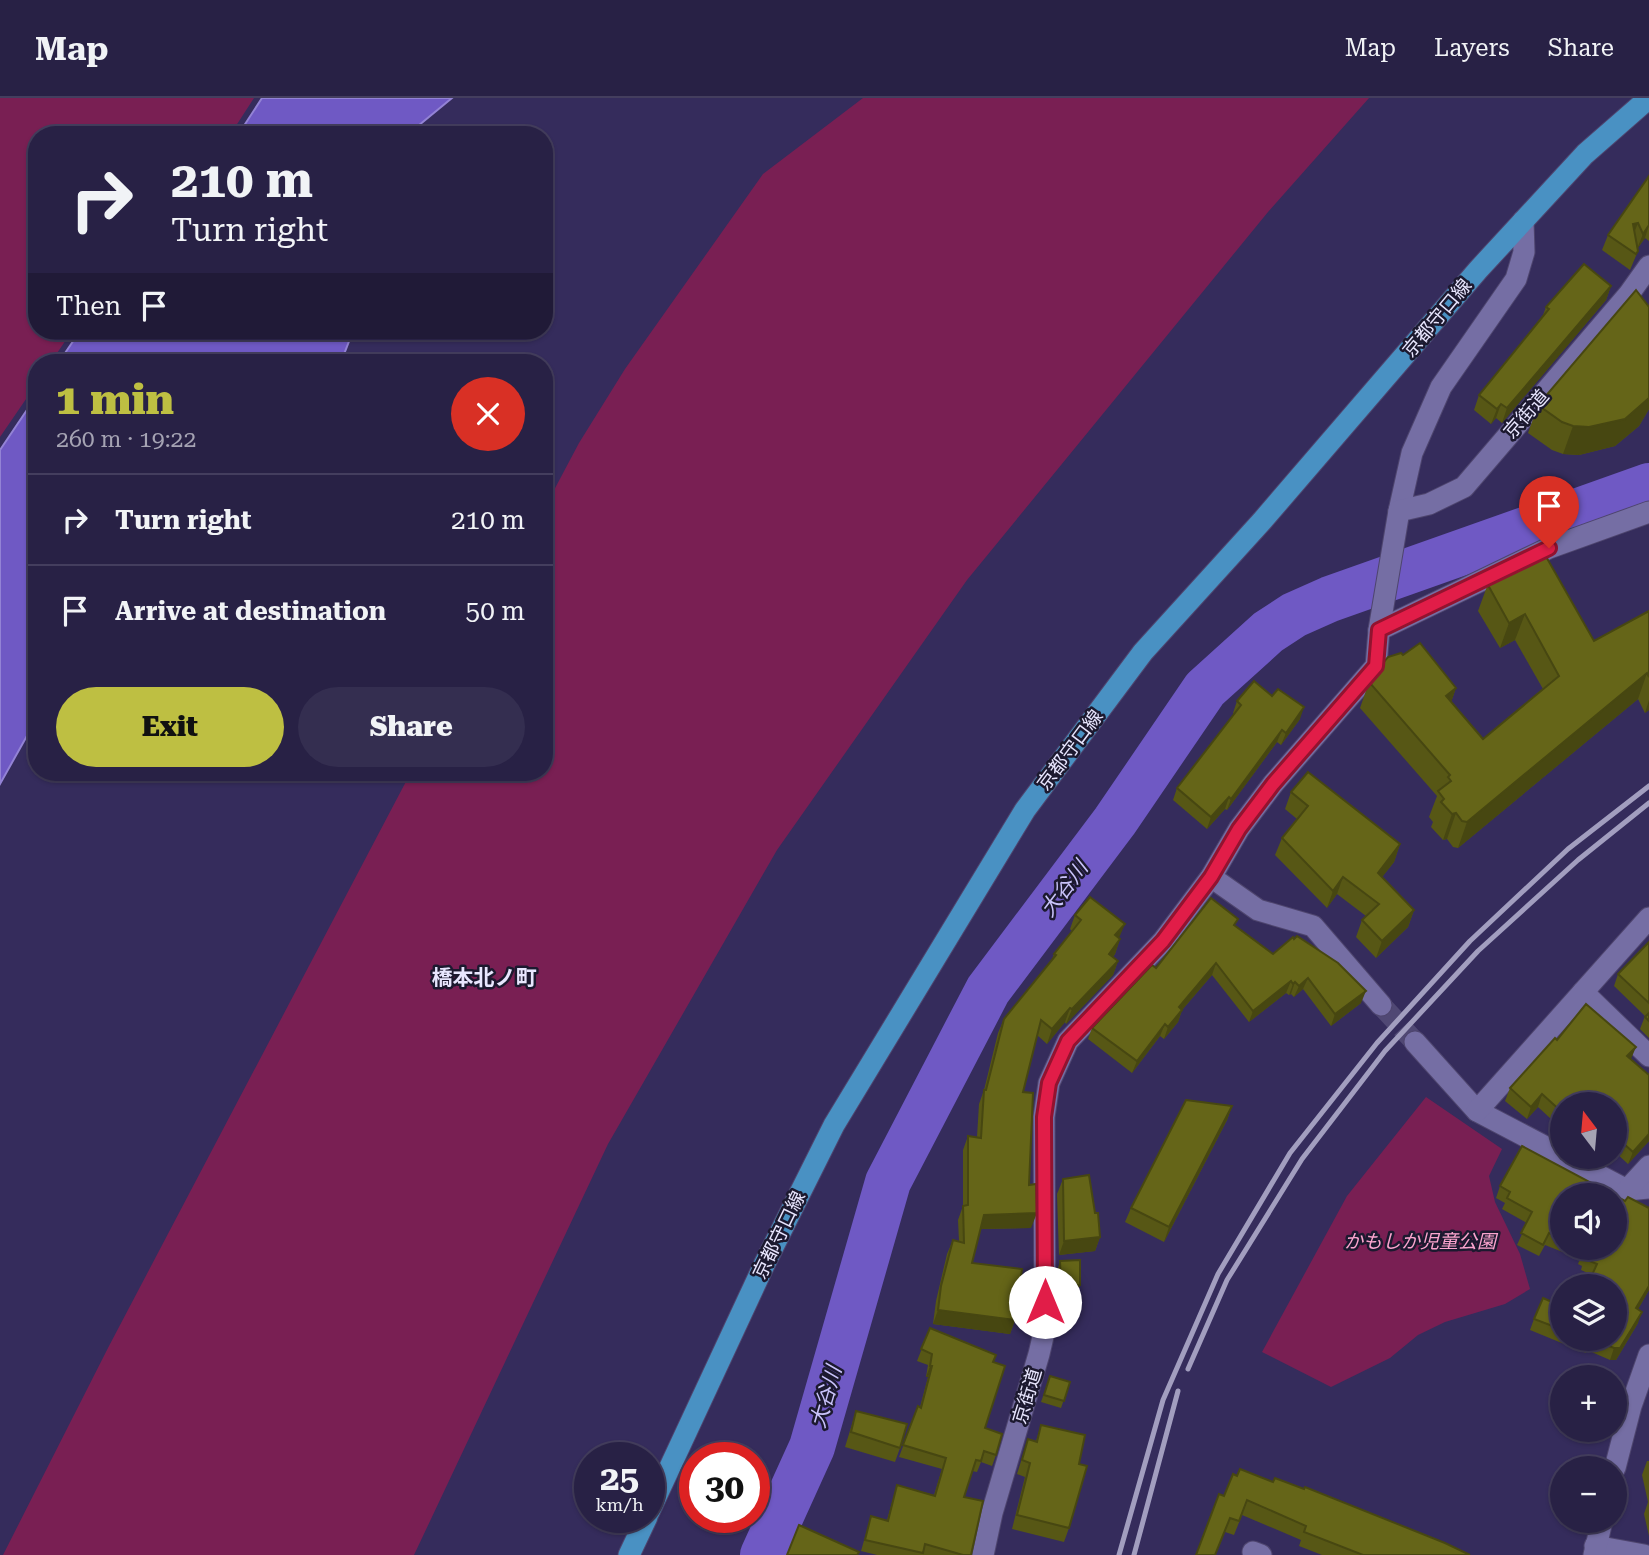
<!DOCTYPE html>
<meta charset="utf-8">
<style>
:root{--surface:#282145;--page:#342e50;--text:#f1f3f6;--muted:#a5a3b3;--line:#443e5e;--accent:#bebf42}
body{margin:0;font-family:"Roboto Serif","Noto Sans JP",serif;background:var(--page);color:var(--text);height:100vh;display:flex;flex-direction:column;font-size:26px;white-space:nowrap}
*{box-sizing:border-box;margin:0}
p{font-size:23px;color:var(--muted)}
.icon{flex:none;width:38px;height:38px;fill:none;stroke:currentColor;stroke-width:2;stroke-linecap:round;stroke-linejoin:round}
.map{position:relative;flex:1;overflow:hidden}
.side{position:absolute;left:28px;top:256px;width:525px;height:427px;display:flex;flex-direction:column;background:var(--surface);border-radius:28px;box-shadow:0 2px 5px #0004,0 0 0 2px var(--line)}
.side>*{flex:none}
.hud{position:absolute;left:28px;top:28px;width:525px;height:214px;border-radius:28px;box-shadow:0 2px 5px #0004,0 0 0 2px var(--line);background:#282145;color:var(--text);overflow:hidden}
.needle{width:46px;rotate:344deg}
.buttons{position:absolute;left:1550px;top:994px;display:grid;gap:14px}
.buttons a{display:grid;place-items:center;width:77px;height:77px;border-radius:50%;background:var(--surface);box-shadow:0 2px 5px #0004,0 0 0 2px var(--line);font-size:35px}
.speed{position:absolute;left:574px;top:1344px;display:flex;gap:14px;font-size:35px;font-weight:700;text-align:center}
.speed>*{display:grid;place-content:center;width:91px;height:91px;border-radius:50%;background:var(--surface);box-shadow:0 2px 5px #0004,0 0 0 2px var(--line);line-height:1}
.speed small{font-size:18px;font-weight:400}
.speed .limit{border:10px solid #d22;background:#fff;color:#111}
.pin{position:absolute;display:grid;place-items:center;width:60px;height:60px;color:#fff;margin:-72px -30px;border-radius:50% 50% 50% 0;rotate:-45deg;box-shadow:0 0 7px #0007}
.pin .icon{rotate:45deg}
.me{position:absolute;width:77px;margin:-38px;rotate:0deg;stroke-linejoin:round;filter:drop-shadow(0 0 5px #0008)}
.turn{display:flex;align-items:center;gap:24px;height:147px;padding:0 28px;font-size:32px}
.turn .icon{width:91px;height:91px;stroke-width:2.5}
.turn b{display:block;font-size:49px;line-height:60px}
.then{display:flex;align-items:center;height:66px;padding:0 28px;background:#0003;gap:14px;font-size:26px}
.round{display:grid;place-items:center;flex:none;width:74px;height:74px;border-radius:37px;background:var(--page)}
.summary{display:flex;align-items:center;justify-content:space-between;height:119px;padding:0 28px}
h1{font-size:42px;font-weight:800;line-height:52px;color:var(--accent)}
.action{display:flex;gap:14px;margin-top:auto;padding:14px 28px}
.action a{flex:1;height:80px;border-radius:42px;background:var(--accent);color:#111;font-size:28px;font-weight:800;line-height:80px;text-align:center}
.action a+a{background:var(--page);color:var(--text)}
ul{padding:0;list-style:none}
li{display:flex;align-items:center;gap:21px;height:91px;padding:0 28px;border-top:2px solid var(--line)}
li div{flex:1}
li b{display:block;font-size:26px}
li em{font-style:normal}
header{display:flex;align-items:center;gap:42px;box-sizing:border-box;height:98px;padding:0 35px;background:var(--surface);border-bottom:2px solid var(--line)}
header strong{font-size:33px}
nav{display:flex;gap:38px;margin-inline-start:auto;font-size:24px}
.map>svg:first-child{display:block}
.green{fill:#791f53}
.water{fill:#6f59c4;stroke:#9383d5;stroke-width:2}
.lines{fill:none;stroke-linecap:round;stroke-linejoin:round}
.river{stroke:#6f59c4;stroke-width:46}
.minor-tunnel{stroke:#504874;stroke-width:21;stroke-dasharray:21 10;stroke-linecap:butt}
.minor-casing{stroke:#4e456e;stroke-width:23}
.major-casing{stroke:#4e456e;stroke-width:23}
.minor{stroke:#756ea4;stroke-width:21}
.major{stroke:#4991c3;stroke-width:21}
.rail{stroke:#a29ebf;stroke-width:5}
.wall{fill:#575715;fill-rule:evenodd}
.shaded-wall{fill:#474711}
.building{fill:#656518;stroke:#474711;stroke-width:2}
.route-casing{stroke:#92132f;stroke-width:18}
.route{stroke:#e11d48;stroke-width:12}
.labels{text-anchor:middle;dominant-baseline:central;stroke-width:5;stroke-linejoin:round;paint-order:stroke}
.street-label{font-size:19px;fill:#e8e6fe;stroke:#1c192f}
.park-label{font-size:19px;font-style:italic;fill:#fba4ce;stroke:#1c192f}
.water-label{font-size:21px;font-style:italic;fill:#c9c3fa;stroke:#1c192f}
.neighbourhood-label{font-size:21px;font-weight:bold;fill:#e8e6fe;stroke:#1c192f}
</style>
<header>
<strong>Map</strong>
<nav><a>Map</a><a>Layers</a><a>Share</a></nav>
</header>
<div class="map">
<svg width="1649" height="1457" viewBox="0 0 1649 1457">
<rect width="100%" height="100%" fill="#352c5c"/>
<g class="green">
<path d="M0,0H254L230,37H37V233H72L51,264H37V285L0,339Z"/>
<path d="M863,0H1369L1268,114L967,482L777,752L608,1046L414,1457H3L109,1248L411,674H544V411L579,345L625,271L763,76Z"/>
<path d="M1426,999L1502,1051L1489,1078L1495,1104L1520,1156L1530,1191L1505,1206L1445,1224L1418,1237L1390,1260L1331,1289L1262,1254L1347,1098Z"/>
</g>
<g class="water">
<path d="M262,0H452L407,37H238Z"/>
<path d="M80,233H353L341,264H59Z"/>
<path d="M37,297V620L0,686V352Z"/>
</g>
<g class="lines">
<path class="river" d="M763,1457L812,1349L888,1084L988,892L1115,723L1205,591L1268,534L1294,517L1330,501L1649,388"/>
<path class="minor-tunnel" d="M1381,907L1415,944"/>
<g class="minor-casing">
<g id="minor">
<path d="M1399,413L1412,355L1441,289L1516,181L1524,154L1523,123"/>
<path d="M1379,532L1549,450L1649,414"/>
<path d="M1211,779L1258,812L1313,828L1381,907"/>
<path d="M1583,894L1649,958"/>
<path d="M1415,944L1477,1013L1563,1058"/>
<path d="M1477,1013L1649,820"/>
<path d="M1564,1059L1627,1092L1649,1090"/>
<path d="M1627,1092L1649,1068"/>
<path d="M1615,1370L1631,1308L1649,1257"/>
<path d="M1595,1448L1644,1457"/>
<path d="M1253,1454L1261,1457"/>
<path d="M983,1457L992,1415L1039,1256L1045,1230L1044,1019L1049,985L1068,943L1163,843L1211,779L1239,731L1273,686L1376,568L1379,532L1399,413L1429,406L1464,389L1629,196L1649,168"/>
<path d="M1594,1457L1602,1423"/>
</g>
</g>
<g class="major-casing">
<g id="major">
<path d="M649,1414L764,1167L834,1027L1025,712L1143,554L1262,423L1478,172L1585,56L1649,0"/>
<path d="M629,1457L647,1419"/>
</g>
</g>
<use href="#minor" class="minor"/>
<use href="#major" class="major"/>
<g class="rail">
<path d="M1188,1271L1227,1182L1302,1061L1385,953L1478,853L1578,762L1649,705"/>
<path d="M1119,1457L1163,1302L1218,1176L1290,1055L1377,945L1470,843L1568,751L1649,688"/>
<path d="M1134,1457L1178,1293"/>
</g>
</g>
<g class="wall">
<path d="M1649,78V143L1645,140L1637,151L1638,153L1630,172L1602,152L1608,137Z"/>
<path d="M1611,188L1606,202L1502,325L1496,320L1491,326L1474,312L1479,297L1543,217L1546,209Z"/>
<path d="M1649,209V311L1639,328L1615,348L1579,357L1563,356L1552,352L1528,335L1538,307Z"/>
<path d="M1521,465L1594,543L1649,513V612L1645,615L1638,601L1458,750L1453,749L1447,741L1443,742L1431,729L1433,724L1429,719L1437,698L1360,610L1369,584L1373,581L1376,573L1403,557L1456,590L1451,604L1483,641L1543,591L1515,542L1500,550L1478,513L1489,483L1499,477L1502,471Z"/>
<path d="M1237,603L1300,621L1281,647L1277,644L1227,712L1225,711L1207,731L1173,702L1177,690L1234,616L1233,615Z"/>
<path d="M1291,694L1400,746L1394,764L1382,779L1414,812L1408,829L1376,860L1356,839L1362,822L1366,818L1337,796L1327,810L1275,757L1282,740L1297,721L1285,711Z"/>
<path d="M1075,817L1120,841L1115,856L1113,859L1118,863L1113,877L1066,926L1065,924L1047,946L1037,937L1023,994L1031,1130L980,1131L972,1165L1015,1222L1010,1236L933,1226L936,1203L947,1156L953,1142L959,1143L958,1122L963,1108V1052L968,1038L977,1039L979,1006L984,992L998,935L1004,921L1051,864L1054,856L1072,833L1070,831Z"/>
<path d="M1236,828L1273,856L1361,905L1331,928L1303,891L1294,899L1291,896L1289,897L1286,895L1249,924L1212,877L1182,912L1178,924L1164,941L1160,938L1132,975L1088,941L1092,930L1156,870Z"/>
<path d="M1649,844V940L1640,931L1645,918L1614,888L1618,876Z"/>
<path d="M1557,942L1631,961L1649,977V1043L1628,1066L1615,1054V1006H1563V1032L1538,1009L1527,1021L1505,1003L1510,990Z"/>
<path d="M1232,1008L1227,1022L1164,1144L1125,1124L1131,1110Z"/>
<path d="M1063,1081L1095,1115L1100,1139L1095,1153L1059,1157L1057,1096Z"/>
<path d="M1500,1088L1625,1103L1649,1110V1192L1638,1211V1225L1616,1262H1610L1587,1252L1586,1255L1530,1232L1534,1221L1563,1209V1241H1615L1592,1177L1581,1172L1582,1168L1578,1166L1580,1161L1545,1147L1539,1158L1517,1147L1527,1125L1502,1111L1505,1105L1496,1100ZM1563,1097L1615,1150H1563Z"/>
<path d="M1060,1163L1080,1187L1077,1194L1058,1195V1170Z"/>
<path d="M930,1230L993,1264L985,1330L996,1357L992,1368L981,1364L977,1374L972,1373L964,1399L971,1457H877L861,1453L871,1418L887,1422L897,1387L934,1397L942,1371L899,1359L918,1308L920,1309L928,1279H926L928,1267L917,1263Z"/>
<path d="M1050,1278L1070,1284L1061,1310L1041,1304Z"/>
<path d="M856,1313L900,1350L895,1364L845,1349Z"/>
<path d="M1041,1327L1079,1366L1069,1430L1064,1444L1012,1431L1025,1379L1017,1376L1028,1341L1036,1343Z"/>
<path d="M1647,1363H1649V1438L1644,1416L1648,1404L1642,1377Z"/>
<path d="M1237,1378L1273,1384L1470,1457H1322L1299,1448L1301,1442L1242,1417L1234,1437L1225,1434L1224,1398Z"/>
</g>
<g class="shaded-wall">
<path d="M1638,125L1632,140L1633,126Z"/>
<path d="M1649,127L1645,140L1637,151L1643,136Z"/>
<path d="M1611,188L1606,202L1502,325L1507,310Z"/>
<path d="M1649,300V311L1639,328L1615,348L1579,357L1563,356L1573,328Z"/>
<path d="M1501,306L1496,320L1491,326L1497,311Z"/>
<path d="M1525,516L1515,542L1500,550L1509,525Z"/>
<path d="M1647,575L1638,601L1458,750L1467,724Z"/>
<path d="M1456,590L1447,616L1446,598Z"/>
<path d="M1649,602V612L1645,615Z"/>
<path d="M1304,609L1300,621L1281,647L1286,635Z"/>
<path d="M1282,632L1277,644L1227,712L1231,701Z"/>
<path d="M1229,699L1225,711L1207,731L1211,719Z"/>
<path d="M1456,715L1447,741L1443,742L1452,716Z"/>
<path d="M1400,746L1394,764L1372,792L1378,775Z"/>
<path d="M1343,779L1337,796L1327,810L1333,793Z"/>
<path d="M1414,812L1408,829L1376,860L1382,843Z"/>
<path d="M1125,826L1119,840L1115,837Z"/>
<path d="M1120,841L1115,856L1104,870L1109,856Z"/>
<path d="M1118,863L1113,877L1066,926L1072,911Z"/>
<path d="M1216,865L1212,877L1182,912L1178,924L1164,941L1168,929L1179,909Z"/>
<path d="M1308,880L1303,891L1294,899L1299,888Z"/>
<path d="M1291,883L1286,895L1249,924L1253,913Z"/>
<path d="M1295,884L1291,896L1289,897L1293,886Z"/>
<path d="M1366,893L1361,905L1331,928L1335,916Z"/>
<path d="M1070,910L1065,924L1047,946L1052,931Z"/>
<path d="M1165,926L1160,938L1132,975L1137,963Z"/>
<path d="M1636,949L1631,961L1627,958Z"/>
<path d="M1542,996L1538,1009L1527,1021L1531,1009Z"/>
<path d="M1232,1008L1227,1022L1164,1144L1169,1129Z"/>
<path d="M1649,1036V1043L1628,1066L1633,1054Z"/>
<path d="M1037,1115L1031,1130L978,1131L984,1117Z"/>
<path d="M1100,1139L1095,1153L1059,1157L1064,1143Z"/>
<path d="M1080,1187L1077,1194L1058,1195L1061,1188Z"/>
<path d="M1649,1188V1192L1632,1222L1636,1210Z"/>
<path d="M938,1212L1015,1222L1010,1236L933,1226Z"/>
<path d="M1642,1214L1638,1225L1616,1262H1610L1614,1250Z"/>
<path d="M930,1268H932L928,1279H926Z"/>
</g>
<g class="building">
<path d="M1649,78V127L1643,136L1638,125L1633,126L1638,153L1636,156L1608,137Z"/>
<path d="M1584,166L1611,188L1507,310L1501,306L1497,311L1479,297L1549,211L1546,209Z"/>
<path d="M1636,192L1649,209V300L1625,321L1589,329L1573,328L1562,324L1538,307Z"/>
<path d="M1544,455L1594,543L1649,513V579L1647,575L1467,724L1462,723L1456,715L1452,716L1441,704L1444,701L1438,693L1451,683L1448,679L1450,677L1369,584L1379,576L1376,573L1388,559L1401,555L1403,557L1420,545L1456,590L1446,598L1483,641L1559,578L1525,516L1509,525L1488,487L1491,485L1489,483L1504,475L1502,471L1519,461L1521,465Z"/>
<path d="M1254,583L1272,598L1278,591L1304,609L1286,635L1282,632L1231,701L1229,699L1211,719L1177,690L1241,607L1237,603Z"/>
<path d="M1308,674L1400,746L1378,775L1414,812L1382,843L1362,822L1379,806L1343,779L1333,793L1282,740L1308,708L1291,694Z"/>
<path d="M1090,799L1125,826L1115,837L1120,841L1109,856L1118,863L1072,911L1070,910L1052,931L1041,922L1023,994L1033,995L1029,1087L1036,1086L1037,1115L984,1117L972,1165L1022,1171L1015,1222L938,1212L941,1188L953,1142L964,1145L963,1108L968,1107V1038L981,1040L984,992H986L1004,921L1056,857L1054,856L1081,822L1075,817Z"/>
<path d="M1211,800L1238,821L1234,827L1273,856L1293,839L1294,841L1297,838L1338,865L1366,893L1335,916L1308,880L1299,888L1295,884L1293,886L1291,883L1253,913L1216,865L1179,909L1182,912L1168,929L1165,926L1137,963L1092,930L1152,867L1156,870Z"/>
<path d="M1649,844V905L1618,876Z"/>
<path d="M1586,906L1636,949L1627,958L1649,977V1036L1633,1054L1615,1038V1006H1563V1015L1542,996L1531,1009L1510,990L1555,940L1557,942Z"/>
<path d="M1649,915V923L1645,919Z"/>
<path d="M1186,1002L1232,1008L1169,1129L1131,1110Z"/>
<path d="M1522,1048L1625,1103L1628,1099L1649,1110V1188L1636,1210L1642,1214L1620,1250H1614L1591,1241L1590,1243L1584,1241H1615V1188H1587L1597,1166L1585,1161L1587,1157L1582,1155L1584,1150H1615V1097H1563V1141L1549,1135L1543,1147L1521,1135L1532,1114L1507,1100L1510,1094L1500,1088Z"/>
<path d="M1089,1077L1095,1115H1098L1100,1139L1064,1143L1063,1081Z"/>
<path d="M1080,1162V1187L1061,1188L1060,1163Z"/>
<path d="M1543,1200L1563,1209V1232L1534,1221Z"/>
<path d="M930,1230L996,1257L993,1264L1005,1268L985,1330L1002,1336L996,1357L984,1353L981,1363L976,1362L964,1399L983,1403L971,1457H963L925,1446L923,1455L865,1442L871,1418L888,1423L897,1387L935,1398L946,1360L903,1347L918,1308L921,1310L932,1268H930L932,1256L921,1251Z"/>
<path d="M1050,1278L1070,1284L1064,1303L1044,1297Z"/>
<path d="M856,1313L907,1326L900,1350L851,1334Z"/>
<path d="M1041,1327L1085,1337L1079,1366L1087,1368L1069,1430L1017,1417L1030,1365L1022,1362L1028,1341L1037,1344Z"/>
<path d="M1240,1371L1273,1384L1275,1380L1304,1391L1305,1389L1445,1445L1470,1457H1363L1304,1434L1306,1428L1247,1402L1239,1423L1230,1420L1215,1457H1196L1219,1396L1224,1398L1233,1376L1237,1378Z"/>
<path d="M799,1427L859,1454L857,1457H787Z"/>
</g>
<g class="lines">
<g class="route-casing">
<path id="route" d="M1045,1204L1044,1019L1049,985L1068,943L1163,843L1211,779L1239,731L1273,686L1376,568L1379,532L1549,450"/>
</g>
<use href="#route" class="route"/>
</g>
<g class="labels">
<g class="street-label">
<text transform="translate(1437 220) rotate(-50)">京都守口線</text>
<text transform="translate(1526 316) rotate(-49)">京街道</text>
<text transform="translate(1070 652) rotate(-53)">京都守口線</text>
<text transform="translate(779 1137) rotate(-64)">京都守口線</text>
<text transform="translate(1027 1298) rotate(-73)">京街道</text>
</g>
<g class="park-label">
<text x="1420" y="1143">かもしか児童公園</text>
</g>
<g class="water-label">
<text transform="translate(1064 791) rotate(-53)">大谷川</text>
<text transform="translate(826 1299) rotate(-74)">大谷川</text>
</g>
<g class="neighbourhood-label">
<text x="484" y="880">橋本北ノ町</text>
</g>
</g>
</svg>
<div class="buttons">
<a><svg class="needle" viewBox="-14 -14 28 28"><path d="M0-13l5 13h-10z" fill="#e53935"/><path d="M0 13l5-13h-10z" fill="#a5a3b3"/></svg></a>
<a><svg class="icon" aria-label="sound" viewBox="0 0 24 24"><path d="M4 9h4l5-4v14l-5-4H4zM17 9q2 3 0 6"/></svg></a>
<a><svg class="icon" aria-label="layers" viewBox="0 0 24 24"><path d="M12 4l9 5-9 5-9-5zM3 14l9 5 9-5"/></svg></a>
<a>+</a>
<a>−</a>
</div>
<div class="speed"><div>25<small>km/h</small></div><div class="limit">30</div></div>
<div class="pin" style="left:1549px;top:450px;background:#d93025"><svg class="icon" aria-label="arrive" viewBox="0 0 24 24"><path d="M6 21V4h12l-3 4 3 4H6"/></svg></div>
<svg class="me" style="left:1045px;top:1204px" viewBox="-20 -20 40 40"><circle r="19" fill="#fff"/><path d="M0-13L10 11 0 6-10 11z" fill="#e11d48"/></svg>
<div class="hud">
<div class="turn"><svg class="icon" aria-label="right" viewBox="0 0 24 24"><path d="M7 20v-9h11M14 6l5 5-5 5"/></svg><div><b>210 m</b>Turn right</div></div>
<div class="then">Then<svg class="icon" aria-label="arrive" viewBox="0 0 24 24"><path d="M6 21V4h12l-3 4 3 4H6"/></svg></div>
</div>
<section class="side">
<div class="summary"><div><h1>1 min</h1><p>260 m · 19:22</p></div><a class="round" style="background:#d93025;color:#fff"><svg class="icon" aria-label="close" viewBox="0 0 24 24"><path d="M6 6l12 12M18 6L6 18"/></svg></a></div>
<ul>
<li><svg class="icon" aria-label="right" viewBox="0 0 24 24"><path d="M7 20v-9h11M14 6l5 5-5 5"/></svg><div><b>Turn right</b></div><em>210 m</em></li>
<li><svg class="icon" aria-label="arrive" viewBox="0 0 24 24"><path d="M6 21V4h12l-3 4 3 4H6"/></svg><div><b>Arrive at destination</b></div><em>50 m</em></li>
</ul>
<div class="action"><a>Exit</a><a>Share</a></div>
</section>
</div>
